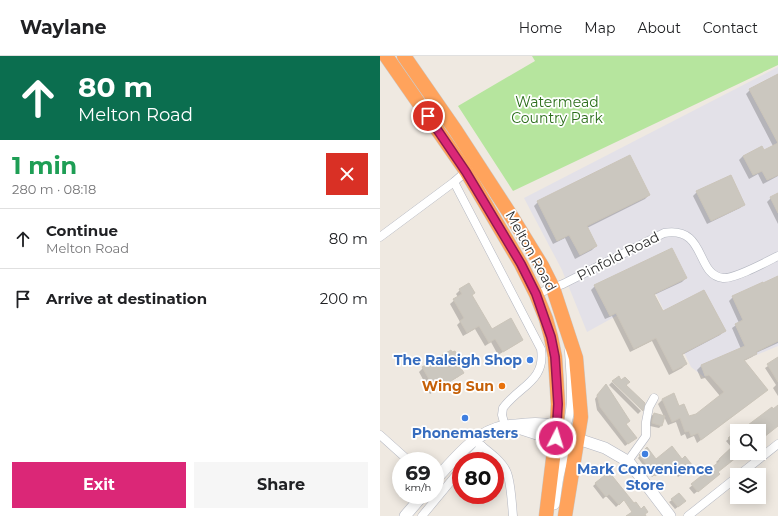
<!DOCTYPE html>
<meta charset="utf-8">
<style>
:root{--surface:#fff;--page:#f6f6f6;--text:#202124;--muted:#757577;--line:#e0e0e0;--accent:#db2777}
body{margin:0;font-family:Montserrat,sans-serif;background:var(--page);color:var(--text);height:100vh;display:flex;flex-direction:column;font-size:15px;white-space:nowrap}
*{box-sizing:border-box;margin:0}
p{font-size:13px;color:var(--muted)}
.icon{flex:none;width:22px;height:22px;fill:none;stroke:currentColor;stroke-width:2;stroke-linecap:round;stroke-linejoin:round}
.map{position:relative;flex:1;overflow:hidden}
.sheet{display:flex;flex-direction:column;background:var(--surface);width:380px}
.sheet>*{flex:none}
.top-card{background:#0b6e4f;color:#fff;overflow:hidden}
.controls{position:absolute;left:350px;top:368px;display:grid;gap:8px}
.controls a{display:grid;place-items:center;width:36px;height:36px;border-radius:0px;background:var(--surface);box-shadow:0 2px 10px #0003;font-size:20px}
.speed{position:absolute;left:12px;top:396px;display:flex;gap:8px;font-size:20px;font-weight:700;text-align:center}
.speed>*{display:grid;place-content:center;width:52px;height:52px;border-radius:50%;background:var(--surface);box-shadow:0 2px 10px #0003;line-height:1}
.speed small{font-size:10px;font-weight:400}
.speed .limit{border:6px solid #d22;background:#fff;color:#111}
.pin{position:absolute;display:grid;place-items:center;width:34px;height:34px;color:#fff;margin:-17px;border:2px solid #fff;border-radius:50%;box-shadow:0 1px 4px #0007}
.me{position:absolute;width:44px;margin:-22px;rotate:5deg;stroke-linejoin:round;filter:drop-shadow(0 0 3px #0008)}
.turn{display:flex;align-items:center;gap:14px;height:84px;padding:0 12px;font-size:18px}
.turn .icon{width:52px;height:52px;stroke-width:2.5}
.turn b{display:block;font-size:28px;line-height:34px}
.round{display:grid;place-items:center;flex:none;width:42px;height:42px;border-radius:0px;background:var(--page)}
.head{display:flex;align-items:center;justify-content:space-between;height:68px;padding:0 12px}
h1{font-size:24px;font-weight:700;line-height:30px;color:#1e9e55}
.cta{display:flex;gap:8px;margin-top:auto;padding:8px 12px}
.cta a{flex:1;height:46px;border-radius:0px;background:var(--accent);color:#fff;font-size:16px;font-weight:700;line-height:46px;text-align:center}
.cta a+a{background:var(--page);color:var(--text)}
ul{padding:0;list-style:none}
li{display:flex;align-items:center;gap:12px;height:60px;padding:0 12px;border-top:1px solid var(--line)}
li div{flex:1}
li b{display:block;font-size:15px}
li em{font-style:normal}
header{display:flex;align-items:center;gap:24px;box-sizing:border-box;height:56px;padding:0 20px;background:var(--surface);border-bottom:1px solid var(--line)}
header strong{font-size:19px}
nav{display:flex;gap:22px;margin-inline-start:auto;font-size:14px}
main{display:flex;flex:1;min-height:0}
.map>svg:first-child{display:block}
.industrial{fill:#e3e1e8}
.green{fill:#b6e59e}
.shadow{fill:#0003}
.building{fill:#cbc7bf;stroke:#cbc5ba}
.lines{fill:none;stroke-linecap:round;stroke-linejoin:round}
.street-casing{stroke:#b4b7c1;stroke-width:9}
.secondary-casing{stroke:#b4b7c1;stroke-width:12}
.highway-casing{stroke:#c9c9c9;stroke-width:15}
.street{stroke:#fff;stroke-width:8}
.secondary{stroke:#fff;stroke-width:11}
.highway{stroke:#ffa35c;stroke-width:14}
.route-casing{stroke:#8e194d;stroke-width:10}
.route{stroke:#db2777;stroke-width:7}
.shop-dot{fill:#3f7fe0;stroke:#fff;stroke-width:1.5}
.food-dot{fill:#e8710a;stroke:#fff;stroke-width:1.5}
.labels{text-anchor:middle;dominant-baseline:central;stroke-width:3.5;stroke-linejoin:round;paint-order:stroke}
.park-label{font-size:14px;fill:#2c6e1b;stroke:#fff}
.street-label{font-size:14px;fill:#2e2e2e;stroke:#fff}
.shop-label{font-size:14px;font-weight:bold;fill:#366cbe;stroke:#fff}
.food-label{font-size:14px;font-weight:bold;fill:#c56008;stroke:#fff;text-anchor:end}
</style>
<header>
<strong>Waylane</strong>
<nav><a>Home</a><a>Map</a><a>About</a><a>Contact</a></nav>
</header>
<main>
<section class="sheet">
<div class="top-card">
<div class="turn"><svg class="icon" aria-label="ahead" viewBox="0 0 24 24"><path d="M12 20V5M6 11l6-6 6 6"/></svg><div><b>80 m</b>Melton Road</div></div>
</div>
<div class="head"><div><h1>1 min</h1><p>280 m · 08:18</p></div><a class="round" style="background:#d93025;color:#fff"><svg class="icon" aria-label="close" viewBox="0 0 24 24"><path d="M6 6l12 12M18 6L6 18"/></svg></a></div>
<ul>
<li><svg class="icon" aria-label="ahead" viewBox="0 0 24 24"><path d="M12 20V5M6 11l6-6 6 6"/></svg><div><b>Continue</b><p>Melton Road</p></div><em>80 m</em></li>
<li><svg class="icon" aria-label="arrive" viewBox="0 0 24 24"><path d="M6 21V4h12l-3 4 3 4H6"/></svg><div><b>Arrive at destination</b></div><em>200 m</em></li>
</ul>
<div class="cta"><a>Exit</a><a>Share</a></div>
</section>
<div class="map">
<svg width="398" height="460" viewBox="0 0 398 460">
<rect width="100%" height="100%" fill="#efe9e1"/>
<path class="industrial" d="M398,11V290L324,321L311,311L276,238L207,276L182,214L144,142Z"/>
<path class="green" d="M152,0H398V9L133,135L78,50L155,5Z"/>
<g class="shadow">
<path d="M398,19V120L383,128L378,118L369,123L359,104L363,100L384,95L393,90L366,38L370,34Z"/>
<path d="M317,136L364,148L360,152L327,168L313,140Z"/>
<path d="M398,138V168L387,146L391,142Z"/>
<path d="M269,139L265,143L207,172L216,190L212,194L195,203L185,182L173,188L154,150L158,146Z"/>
<path d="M398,221V287L376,297L372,301L364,305L382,338L317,387L314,380L307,383L305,378L301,380L296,366L288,369L278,348L282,344L299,352L309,362L316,359L340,340L325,322L321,323L317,314L321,310L361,293L352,272L359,267L349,245L353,241Z"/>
<path d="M306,222L302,226L274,239L282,257L344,275L340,279L302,299L306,308L302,312L289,319L272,285L250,296L232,260L225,263L211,234L215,230Z"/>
<path d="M80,234L91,239L111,275L142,283L138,287L118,299L111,286L105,290L95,273L83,280L77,269L80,266L70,248L78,241L76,238Z"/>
<path d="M397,304L398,306V340L393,332L396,329L385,312Z"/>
<path d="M43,312L82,317L78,321L50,338L45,330L46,329L39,316Z"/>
<path d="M232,326L261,355L258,358L229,329Z"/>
<path d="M223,332L245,368L253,384L245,390L217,354L215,343Z"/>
<path d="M274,358L284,361L281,370L279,372L270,370L271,360Z"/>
<path d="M357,376V397H362L337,416L336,420L314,438L309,432L338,408L336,406L352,392L346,385Z"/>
<path d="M267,392L276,404H302L310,412L298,421L288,409L272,421L258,402Z"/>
<path d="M228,417L245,443L236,451L226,440L223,443L213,430Z"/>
<path d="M292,444L302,448L295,453L289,446Z"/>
</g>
<g class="building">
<path d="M398,18V119L387,124L382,115L373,119L363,100L382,90L384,94L398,87L369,33Z"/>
<path d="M250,99L270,139L207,170L217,190L200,199L189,179L177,185L157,145Z"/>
<path d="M351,119L365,149L331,165L316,135Z"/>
<path d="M398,137V157L390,141Z"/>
<path d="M292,192L307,222L274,238L283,255L324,234L346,275L302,298L307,308L293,315L276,282L254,293L236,257L230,260L214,229Z"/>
<path d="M398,220V285L376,296L377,298L364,304L388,334L321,384L318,377L311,380L309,375L305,376L300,362L292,366L282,343L294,337L299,350L304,348L309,360L316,358L344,336L329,319L325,320L321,309L365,290L355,268L363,264L352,240L383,226V227Z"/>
<path d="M89,227L95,237L92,239L112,273L131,262L143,284L123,296L115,283L109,287L99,270L87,277L80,265L84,262L73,243L82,238L79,233Z"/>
<path d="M71,294L72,296L75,295L82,307L79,309L84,317L54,335L48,326L50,325L42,311Z"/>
<path d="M398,301V326L387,308Z"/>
<path d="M239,320L241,324L245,321L250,326L246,329L265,347L263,355L232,325Z"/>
<path d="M226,328L250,365L246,368L257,382L248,388L220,351L217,339Z"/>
<path d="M398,349V370L379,385V375H360L392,351L393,353Z"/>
<path d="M274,357L285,360L282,370L272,367Z"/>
<path d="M357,375V401L338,416L340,418L318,436L311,428L340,405L339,403L354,389L348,382Z"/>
<path d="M292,390L302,403L305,400L313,410L301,420L291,408L275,420L259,399L267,391L276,403Z"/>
<path d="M229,416L254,447L256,446L261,453L264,450L268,456L265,458L266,460H246L252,456L244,444L239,449L229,438L226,441L215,427Z"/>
<path d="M299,437L306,445L298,451L291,443Z"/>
</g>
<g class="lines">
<g class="street-casing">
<g id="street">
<path d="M74,126L161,293C166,325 139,330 123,352L122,359L125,370"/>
<path d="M0,181L74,126L89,113"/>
<path d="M156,238L183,228L284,177C327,170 315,219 343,222C355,223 386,206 398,200"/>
<path d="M0,379L29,405"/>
<path d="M181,379C196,363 190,316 189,295"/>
<path d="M94,384C104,392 123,405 127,417C131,427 132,449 133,460"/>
<path d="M88,405L102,390"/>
<path d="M248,405L266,380V366L269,351L274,342"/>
<path d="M359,419L398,388"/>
<path d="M42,460L81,413"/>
<path d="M308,460L357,421"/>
</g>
</g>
<g class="secondary-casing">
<g id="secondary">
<path d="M132,370L163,380L198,383L225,392L249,406L290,460"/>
<path d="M55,424C75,403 94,376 125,370C132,369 139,369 146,368C158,367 172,367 183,374"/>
<path d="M174,448C178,422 177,402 198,383"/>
<path d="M25,460L43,439"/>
</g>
</g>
<g class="highway-casing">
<g id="highway">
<path d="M6,0L86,115L141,208L156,238L166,263L171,281L175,301L178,348L177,370L166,460"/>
<path d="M24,0L76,75L130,158L162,210L173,232L196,302L201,361L185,460"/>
</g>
</g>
<use href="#street" class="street"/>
<use href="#secondary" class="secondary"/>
<use href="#highway" class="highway"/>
</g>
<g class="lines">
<g class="route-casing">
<path id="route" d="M48,60L86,116L141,208L156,238L171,281L175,301L178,348L176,382"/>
</g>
<use href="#route" class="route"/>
</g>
<g class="shop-dot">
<circle cx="150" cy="304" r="4"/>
<circle cx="85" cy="362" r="4"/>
<circle cx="265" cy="398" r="4"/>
</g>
<circle class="food-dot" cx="122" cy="330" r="4"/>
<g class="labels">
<g class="park-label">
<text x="177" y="46">Watermead<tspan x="177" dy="16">Country Park</tspan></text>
</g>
<g class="street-label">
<text transform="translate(151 195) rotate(61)">Melton Road</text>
<text transform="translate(238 200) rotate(-27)">Pinfold Road</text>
</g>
<g class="shop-label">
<text x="142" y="304" text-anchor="end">The Raleigh Shop</text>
<text x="85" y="377">Phonemasters</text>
<text x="265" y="413">Mark Convenience<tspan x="265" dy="16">Store</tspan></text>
</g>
<g class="food-label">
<text x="114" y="330">Wing Sun</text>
</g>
</g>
</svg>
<div class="controls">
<a><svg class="icon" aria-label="search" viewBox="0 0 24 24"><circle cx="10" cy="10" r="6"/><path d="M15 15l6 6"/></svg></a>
<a><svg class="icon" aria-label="layers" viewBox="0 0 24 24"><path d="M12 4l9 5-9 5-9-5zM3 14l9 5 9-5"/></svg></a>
</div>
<div class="speed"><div>69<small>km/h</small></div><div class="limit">80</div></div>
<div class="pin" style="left:48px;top:60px;background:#d93025"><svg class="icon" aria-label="arrive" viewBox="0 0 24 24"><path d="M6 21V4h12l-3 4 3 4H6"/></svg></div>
<svg class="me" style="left:176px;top:382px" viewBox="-20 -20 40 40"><circle r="17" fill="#db2777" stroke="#fff" stroke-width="3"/><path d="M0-11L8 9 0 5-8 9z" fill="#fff"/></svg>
</div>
</main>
